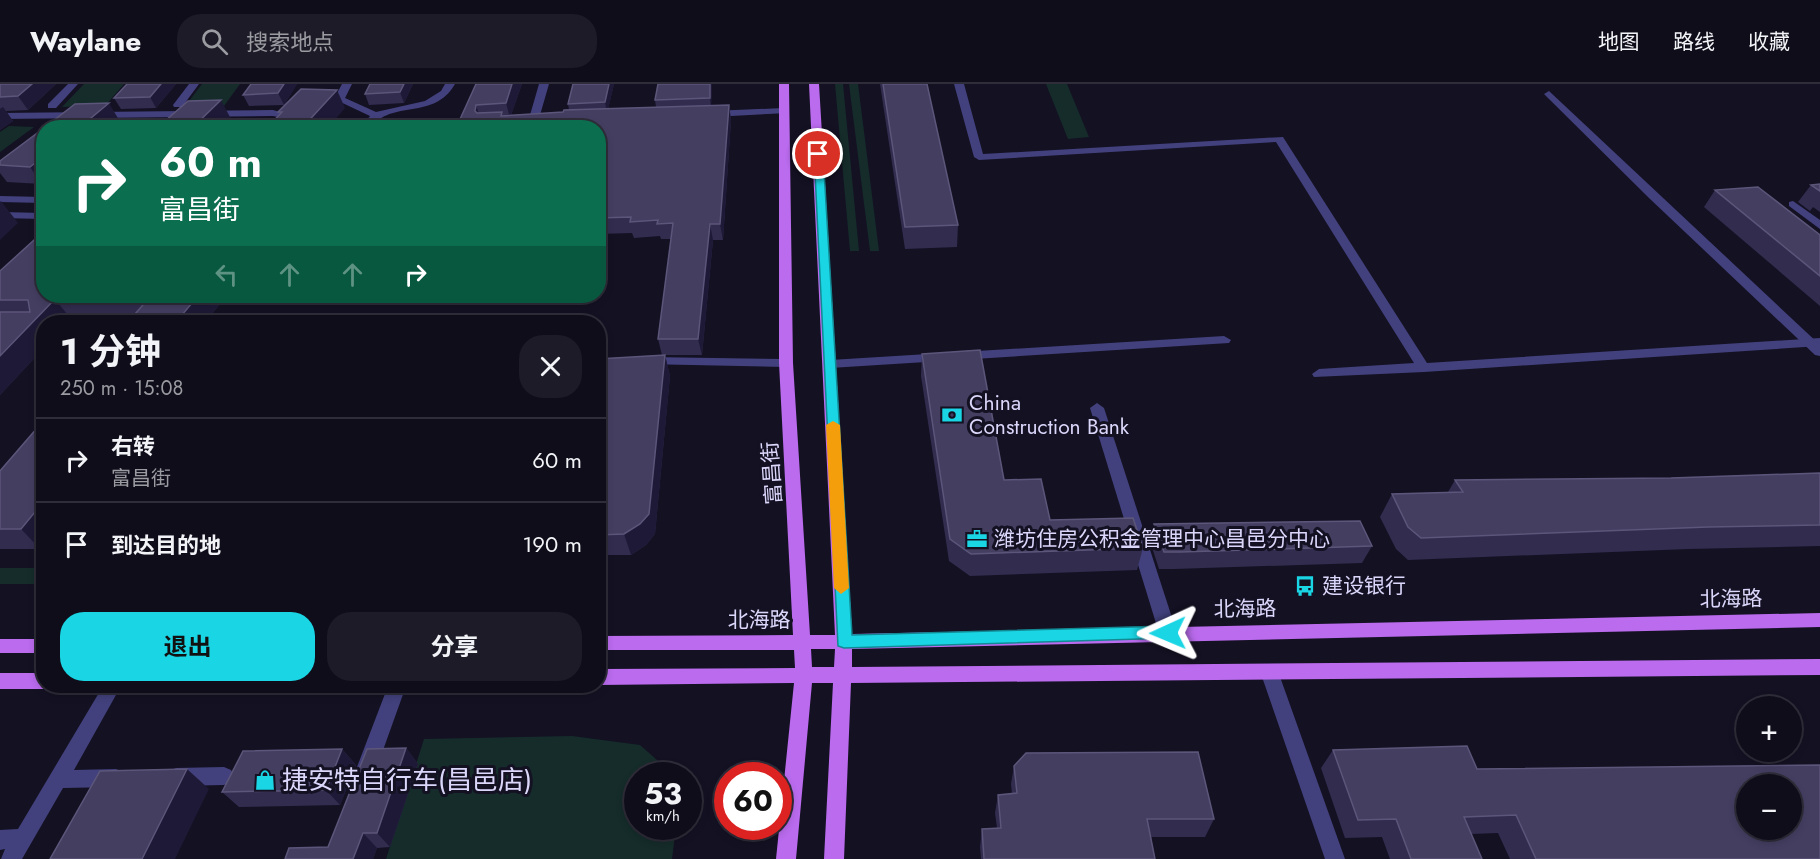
<!DOCTYPE html>
<html lang="zh">
<meta charset="utf-8">
<style>
:root{--surface:#0f0d1a;--page:#1d1b27;--text:#f1f3f6;--muted:#9b9ca2;--line:#2f2d39;--accent:#1ad5e4}
body{margin:0;font-family:Jost,"Noto Sans SC",sans-serif;background:var(--page);color:var(--text);height:100vh;display:flex;flex-direction:column;font-size:22px;white-space:nowrap}
*{box-sizing:border-box;margin:0}
p{font-size:20px;color:var(--muted)}
.icon{flex:none;width:33px;height:33px;fill:none;stroke:currentColor;stroke-width:2;stroke-linecap:round;stroke-linejoin:round}
.map{position:relative;flex:1;overflow:hidden}
.panel{position:absolute;left:36px;top:231px;width:570px;height:378px;display:flex;flex-direction:column;background:var(--surface);border-radius:24px;box-shadow:0 3px 9px #0003,0 0 0 2px var(--line)}
.panel>*{flex:none}
.banner{position:absolute;left:36px;top:36px;width:570px;height:183px;border-radius:24px;box-shadow:0 3px 9px #0003,0 0 0 2px var(--line);background:#0b6e4f;color:#fff;overflow:hidden}
.fabs{position:absolute;left:1736px;top:612px;display:grid;gap:12px}
.fabs a{display:grid;place-items:center;width:66px;height:66px;border-radius:50%;background:var(--surface);box-shadow:0 3px 9px #0003,0 0 0 2px var(--line);font-size:30px}
.speed{position:absolute;left:624px;top:678px;display:flex;gap:12px;font-size:30px;font-weight:700;text-align:center}
.speed>*{display:grid;place-content:center;width:78px;height:78px;border-radius:50%;background:var(--surface);box-shadow:0 3px 9px #0003,0 0 0 2px var(--line);line-height:1}
.speed small{font-size:15px;font-weight:400}
.speed .limit{border:9px solid #d22;background:#fff;color:#111}
.pin{position:absolute;display:grid;place-items:center;width:51px;height:51px;color:#fff;margin:-26px;border:3px solid #fff;border-radius:50%;box-shadow:0 2px 6px #0007}
.me{position:absolute;width:66px;margin:-33px;rotate:269deg;stroke-linejoin:round;filter:drop-shadow(0 0 4px #0008)}
.turn{display:flex;align-items:center;gap:21px;height:126px;padding:0 24px;font-size:27px}
.turn .icon{width:78px;height:78px;stroke-width:2.5}
.turn b{display:block;font-size:42px;line-height:51px}
.lanes{display:flex;align-items:center;height:57px;padding:0 24px;background:#0003;justify-content:center;gap:30px;direction:ltr}
.lanes .off{opacity:.35}
.round{display:grid;place-items:center;flex:none;width:63px;height:63px;border-radius:24px;background:var(--page)}
.head{display:flex;align-items:center;justify-content:space-between;height:102px;padding:0 24px}
h1{font-size:36px;font-weight:700;line-height:45px}
.primary-button{display:flex;gap:12px;margin-top:auto;padding:12px 24px}
.primary-button a{flex:1;height:69px;border-radius:24px;background:var(--accent);color:#111;font-size:24px;font-weight:700;line-height:69px;text-align:center}
.primary-button a+a{background:var(--page);color:var(--text)}
ul{padding:0;list-style:none}
li{display:flex;align-items:center;gap:18px;height:84px;padding:0 24px;border-top:2px solid var(--line)}
li div{flex:1}
li b{display:block;font-size:22px}
li em{font-style:normal}
header{display:flex;align-items:center;gap:36px;box-sizing:border-box;height:84px;padding:0 30px;background:var(--surface);border-bottom:2px solid var(--line)}
header strong{font-size:28px}
nav{display:flex;gap:33px;margin-inline-start:auto;font-size:21px}
.search{width:420px;height:54px;background:var(--page);display:flex;align-items:center;gap:15px;box-sizing:border-box;padding:0 21px;border-radius:24px;color:var(--muted);font-size:22px}
.map>svg:first-child{display:block}
.green{fill:#152c2b}
.lines{fill:none;stroke-linecap:round;stroke-linejoin:round}
.lane{fill:#42417d;fill-rule:evenodd}
.street{fill:#42417d;fill-rule:evenodd}
.primary{fill:#ba6bee;fill-rule:evenodd}
.wall{fill:#322c4f}
.shaded-wall{fill:#1e1936}
.building{fill:#443e61;stroke:#5c567a;stroke-width:1.5;fill-rule:evenodd}
.route{fill:#1ad5e4;stroke:#118a94;stroke-width:1.5}
.slow{fill:#f59e0b}
.labels{text-anchor:middle;dominant-baseline:central;stroke-width:6;stroke-linejoin:round;paint-order:stroke}
.poi-label{font-size:21px;fill:#dbd7fb;stroke:#141123;text-anchor:start}
.street-label{font-size:21px;fill:#dbd7fb;stroke:#141123}
.near-poi-label{font-size:26px;fill:#dbd7fb;stroke:#141123;text-anchor:start}
</style>
<header>
<strong>Waylane</strong>
<div class="search"><svg class="icon" aria-label="search" viewBox="0 0 24 24"><circle cx="10" cy="10" r="6"/><path d="M15 15l6 6"/></svg>搜索地点</div>
<nav><a>地图</a><a>路线</a><a>收藏</a></nav>
</header>
<div class="map">
<svg width="1820" height="775" viewBox="0 0 1820 775">
<rect width="100%" height="100%" fill="#141123"/>
<g class="green">
<path d="M84,0H124L106,21L62,23Z"/>
<path d="M202,0H240L224,22L183,25Z"/>
<path d="M835,0H843L859,167H850Z"/>
<path d="M849,0H858L879,167H870Z"/>
<path d="M1046,0H1067L1089,53L1068,55Z"/>
<path d="M9,42L34,43L0,68V48Z"/>
<rect x="0" y="484" width="43" height="16"/>
<path d="M572,652L640,661L674,691L638,692V742L676,743L672,775H386L424,655Z"/>
</g>
<g class="lines">
<g class="lane">
<path d="M68,0H78L56,24H48V20Z"/>
<path d="M189,0H199L182,23H174L173,21Z"/>
<path d="M342,0H352L345,14L376,28L425,17L441,7L445,0H455C434,37 391,15 371,44H361L370,32L334,15Z"/>
<path d="M539,0H549L538,38L533,41L528,38Z"/>
<path d="M954,0H964L983,70L1283,53L1427,279L1820,254V262L1424,288L1314,293L1312,290L1319,285L1414,279L1276,58L979,76L974,73Z"/>
<path d="M784,24L789,27L788,29L712,33L707,30L712,27Z"/>
<path d="M273,26L290,31L279,44H268L278,33L273,32L0,35V29Z"/>
<path d="M0,112L44,113V119L0,118Z"/>
<path d="M1793,117L1820,136V145L1789,122V118Z"/>
<path d="M0,128L44,129V135L0,134Z"/>
<path d="M1224,252L1231,256L1229,259L830,284L823,280L830,276Z"/>
<path d="M648,273L786,275L793,279L786,283L643,280L641,277Z"/>
<path d="M1097,319L1104,324L1177,549L1174,554L1168,556L1162,554L1159,549L1090,324Z"/>
<path d="M1270,582L1276,585L1279,590L1345,775H1325L1261,590L1264,585Z"/>
<path d="M103,602H121L74,686L116,685L123,688L126,694L123,700L116,703L63,704L22,775H1L5,765L0,766V746L18,745Z"/>
<path d="M388,602H406L377,683L374,689L367,692L360,689L357,683Z"/>
<path d="M224,683L231,686L234,692L231,698L224,701L176,702L169,699L166,693L169,687L176,684Z"/>
</g>
<path class="street" d="M1549,7L1820,261V272L1815,271L1649,114L1546,12L1544,10Z"/>
<g class="primary">
<path d="M779,0H789L793,279L810,551H835L809,0H819L852,550L1820,529V543L852,565V583L1820,575V591L851,599L844,775H824L833,599H812L796,775H776L794,599L598,601V585L795,584L794,566H598V552L793,551L779,279ZM811,565H835L834,583H812Z"/>
<rect x="0" y="555" width="44" height="14"/>
<path d="M0,589H44V602H51L44,605H0Z"/>
</g>
</g>
<g class="wall">
<path d="M0,0H56L28,26L6,27L13,37L0,46Z"/>
<path d="M127,0H176L156,24L121,25L114,14Z"/>
<path d="M251,0H297L284,21L249,22L243,11Z"/>
<path d="M413,0L404,19L369,21L365,10Z"/>
<path d="M476,0H522L511,31L563,28L569,26L568,20L573,0H614L608,25L656,23L655,16L658,0H712L711,21H729L731,36L723,156H713L702,271H662L658,255L671,155H661L660,152L634,154L632,149L598,150V44H456Z"/>
<path d="M880,0H927L958,141L957,163L905,165Z"/>
<path d="M44,44L42,100L7,98L0,89V77Z"/>
<path d="M1820,100V114L1818,117L1820,114V128L1813,123L1810,127L1798,118L1811,101Z"/>
<path d="M1715,106L1820,151V222L1704,123Z"/>
<path d="M0,187L44,212H278L273,219H221L205,238H128L131,234L71,235L0,311Z"/>
<path d="M922,270L1004,396L1050,436L1143,464L1137,486L970,492L949,477L921,292Z"/>
<path d="M665,271L670,292L655,450L646,461L631,471H598V275Z"/>
<path d="M0,387L40,465H0Z"/>
<path d="M1820,389V462L1688,465L1408,476L1396,465L1380,433L1392,410L1448,408L1455,396L1671,394Z"/>
<path d="M1154,440L1372,462L1362,479L1174,485H1159L1150,457Z"/>
<path d="M406,664L418,680L390,763L377,764L373,775H285L328,763Z"/>
<path d="M342,665L356,681L340,721L239,723L222,708Z"/>
<path d="M1333,666L1477,685L1820,775H1510L1498,749L1471,750L1482,775H1390L1382,753L1345,754L1321,684Z"/>
<path d="M1014,682L1214,735L1205,753H1151L1155,775H981L980,763L982,745L997,744L995,729L998,711L1012,710L1011,700Z"/>
</g>
<g class="shaded-wall">
<path d="M32,0H56L28,26L18,12Z"/>
<path d="M161,0H176L156,24L150,13Z"/>
<path d="M284,0H297L284,21L278,9Z"/>
<path d="M404,0H413L404,19L400,8Z"/>
<path d="M512,0H522L510,34L506,19Z"/>
<path d="M609,0H614L607,30L605,18Z"/>
<path d="M710,0H712L711,25L710,14Z"/>
<path d="M337,6L345,24L328,44H302Z"/>
<path d="M221,16L231,35L222,44H192Z"/>
<path d="M109,19L119,36L110,44H79Z"/>
<path d="M476,21L481,36L475,27Z"/>
<path d="M729,21L731,36L723,156L720,140Z"/>
<path d="M3,23L13,37L0,46V25Z"/>
<path d="M44,72V99L42,100L30,83Z"/>
<path d="M1,117L18,139L0,156V118Z"/>
<path d="M710,140L713,156L702,271L698,255Z"/>
<path d="M198,212H216L221,219L205,238H176Z"/>
<path d="M269,212H278L273,219Z"/>
<path d="M55,215L71,235L67,238H44V264L0,311V272Z"/>
<path d="M665,271L670,292L655,450L646,461L631,471L624,450Z"/>
<path d="M44,417V461L40,465L21,445Z"/>
<path d="M406,664L418,680L390,763L377,749Z"/>
<path d="M342,665L356,681L340,721L326,706Z"/>
<path d="M187,685L209,705L175,775H142Z"/>
<path d="M363,749L377,764L373,775H353Z"/>
</g>
<g class="building">
<path d="M0,0H32L18,12L0,13Z"/>
<path d="M127,0H161L150,13L114,14Z"/>
<path d="M251,0H284L278,9L243,11Z"/>
<path d="M370,0H404L400,8L365,10Z"/>
<path d="M476,0H512L506,19L476,21L475,27L477,29L502,28L501,32L563,28L564,26L729,21L720,140H710L698,255H658L673,139L657,140L658,136L630,138L631,133L598,134V44H456Z"/>
<path d="M573,0H609L605,18L568,20Z"/>
<path d="M658,0H710V14L655,16Z"/>
<path d="M883,0H927L958,141L905,143Z"/>
<path d="M301,5L337,6L302,44H267L282,28H278Z"/>
<path d="M221,16L192,44H157L188,17Z"/>
<path d="M109,19L79,44H44L75,20Z"/>
<path d="M44,44V72L30,83L0,81V77Z"/>
<path d="M1820,100V107L1811,101Z"/>
<path d="M1758,103L1820,151V192L1715,106Z"/>
<path d="M44,147V212H198L176,238H128L149,214L55,215L0,272V228H30L28,216H0V187Z"/>
<path d="M980,266L1004,396L1041,395L1050,436L1133,434L1143,464L971,470L950,455L922,270Z"/>
<path d="M665,271L649,430L640,440L624,450L598,451V275Z"/>
<path d="M44,336V417L21,445H0V387Z"/>
<path d="M1820,389V441L1708,443L1421,454L1408,443L1392,410L1463,408L1455,396L1671,394Z"/>
<path d="M1360,437L1372,462L1180,468H1164L1154,440Z"/>
<path d="M1467,662L1477,685L1820,681V775H1536L1516,731L1464,733L1482,775H1411L1396,735L1358,736L1333,666ZM1746,700H1791V746H1746Z"/>
<path d="M406,664L377,749H363L353,775H285L289,764L328,763L367,665Z"/>
<path d="M342,665L326,706L222,708L243,667Z"/>
<path d="M1198,668L1214,735H1147L1155,775H984L982,745L1001,744L998,711L1017,709L1014,682L1026,669Z"/>
<path d="M187,685L142,775H50L100,687Z"/>
</g>
<path class="route" d="M814,68L823,70L852,551L1168,542L1176,549L1173,554L844,564L838,562Z"/>
<path class="slow" d="M833,337L840,341L849,504L841,510L834,504L826,341Z"/>
<defs>
<g id="bank-bare" transform="scale(1.62)"><path d="M-6-4H6V4H-6ZM0-2.3a2.3 2.3 0 1 0 0 4.6a2.3 2.3 0 1 0 0-4.6Z" fill="#1ad5e4" stroke="#141123" stroke-width="2.5" paint-order="stroke"/></g>
<g id="office-bare" transform="scale(1.62)"><path d="M-6-3h4V-5.5h4V-3h4V5H-6ZM-1-4.5V-3h2v-1.5ZM-6 0V1H6V0Z" fill="#1ad5e4" stroke="#141123" stroke-width="2.5" paint-order="stroke"/></g>
<g id="bus-bare" transform="scale(1.62)"><path d="M-5-6H5V4H4V6H2V4H-2V6H-4V4H-5ZM-3.5-4V0h7V-4ZM-3.5 1.2v1.5H-2V1.2ZM2 1.2v1.5H3.5V1.2Z" fill="#1ad5e4" stroke="#141123" stroke-width="2.5" paint-order="stroke"/></g>
<g id="shop-bare" transform="scale(1.62)"><path d="M-5-2.5h2.3a2.7 3.5 0 0 1 5.4 0H5L5.5 6h-11ZM-1.5-2.5h3a1.5 2.3 0 0 0-3 0Z" fill="#1ad5e4" stroke="#141123" stroke-width="2.5" paint-order="stroke"/></g>
</defs>
<g fill-rule="evenodd">
<use href="#bank-bare" x="952" y="331"/>
<use href="#office-bare" x="977" y="455"/>
<use href="#bus-bare" x="1305" y="502"/>
<use href="#shop-bare" x="265" y="696"/>
</g>
<g class="labels">
<g class="poi-label">
<text x="969" y="319">China<tspan x="969" dy="24">Construction Bank</tspan></text>
<text x="994" y="455">潍坊住房公积金管理中心昌邑分中心</text>
<text x="1322" y="502">建设银行</text>
</g>
<g class="street-label">
<text transform="translate(772 389) rotate(-94)">富昌街</text>
<text transform="translate(1731 515) rotate(-1)">北海路</text>
<text transform="translate(1245 525) rotate(-1)">北海路</text>
<text x="759" y="536">北海路</text>
</g>
<g class="near-poi-label">
<text x="282" y="696">捷安特自行车(昌邑店)</text>
</g>
</g>
</svg>
<div class="fabs">
<a>+</a>
<a>−</a>
</div>
<div class="speed"><div>53<small>km/h</small></div><div class="limit">60</div></div>
<div class="pin" style="left:818px;top:70px;background:#d93025"><svg class="icon" aria-label="arrive" viewBox="0 0 24 24"><path d="M6 21V4h12l-3 4 3 4H6"/></svg></div>
<svg class="me" style="left:1168px;top:549px" viewBox="-20 -20 40 40"><path d="M0-17L14 15 0 8-14 15z" fill="#1ad5e4" stroke="#fff" stroke-width="4"/></svg>
<div class="banner">
<div class="turn"><svg class="icon" aria-label="right" viewBox="0 0 24 24"><path d="M7 20v-9h11M14 6l5 5-5 5"/></svg><div><b>60 m</b>富昌街</div></div>
<div class="lanes"><svg class="icon off" aria-label="left" viewBox="0 0 24 24"><path d="M17 20v-9H6M10 6l-5 5 5 5"/></svg><svg class="icon off" aria-label="ahead" viewBox="0 0 24 24"><path d="M12 20V5M6 11l6-6 6 6"/></svg><svg class="icon off" aria-label="ahead" viewBox="0 0 24 24"><path d="M12 20V5M6 11l6-6 6 6"/></svg><svg class="icon" aria-label="right" viewBox="0 0 24 24"><path d="M7 20v-9h11M14 6l5 5-5 5"/></svg></div>
</div>
<section class="panel">
<div class="head"><div><h1>1 分钟</h1><p>250 m · 15:08</p></div><a class="round"><svg class="icon" aria-label="close" viewBox="0 0 24 24"><path d="M6 6l12 12M18 6L6 18"/></svg></a></div>
<ul>
<li><svg class="icon" aria-label="right" viewBox="0 0 24 24"><path d="M7 20v-9h11M14 6l5 5-5 5"/></svg><div><b>右转</b><p>富昌街</p></div><em>60 m</em></li>
<li><svg class="icon" aria-label="arrive" viewBox="0 0 24 24"><path d="M6 21V4h12l-3 4 3 4H6"/></svg><div><b>到达目的地</b></div><em>190 m</em></li>
</ul>
<div class="primary-button"><a>退出</a><a>分享</a></div>
</section>
</div>
